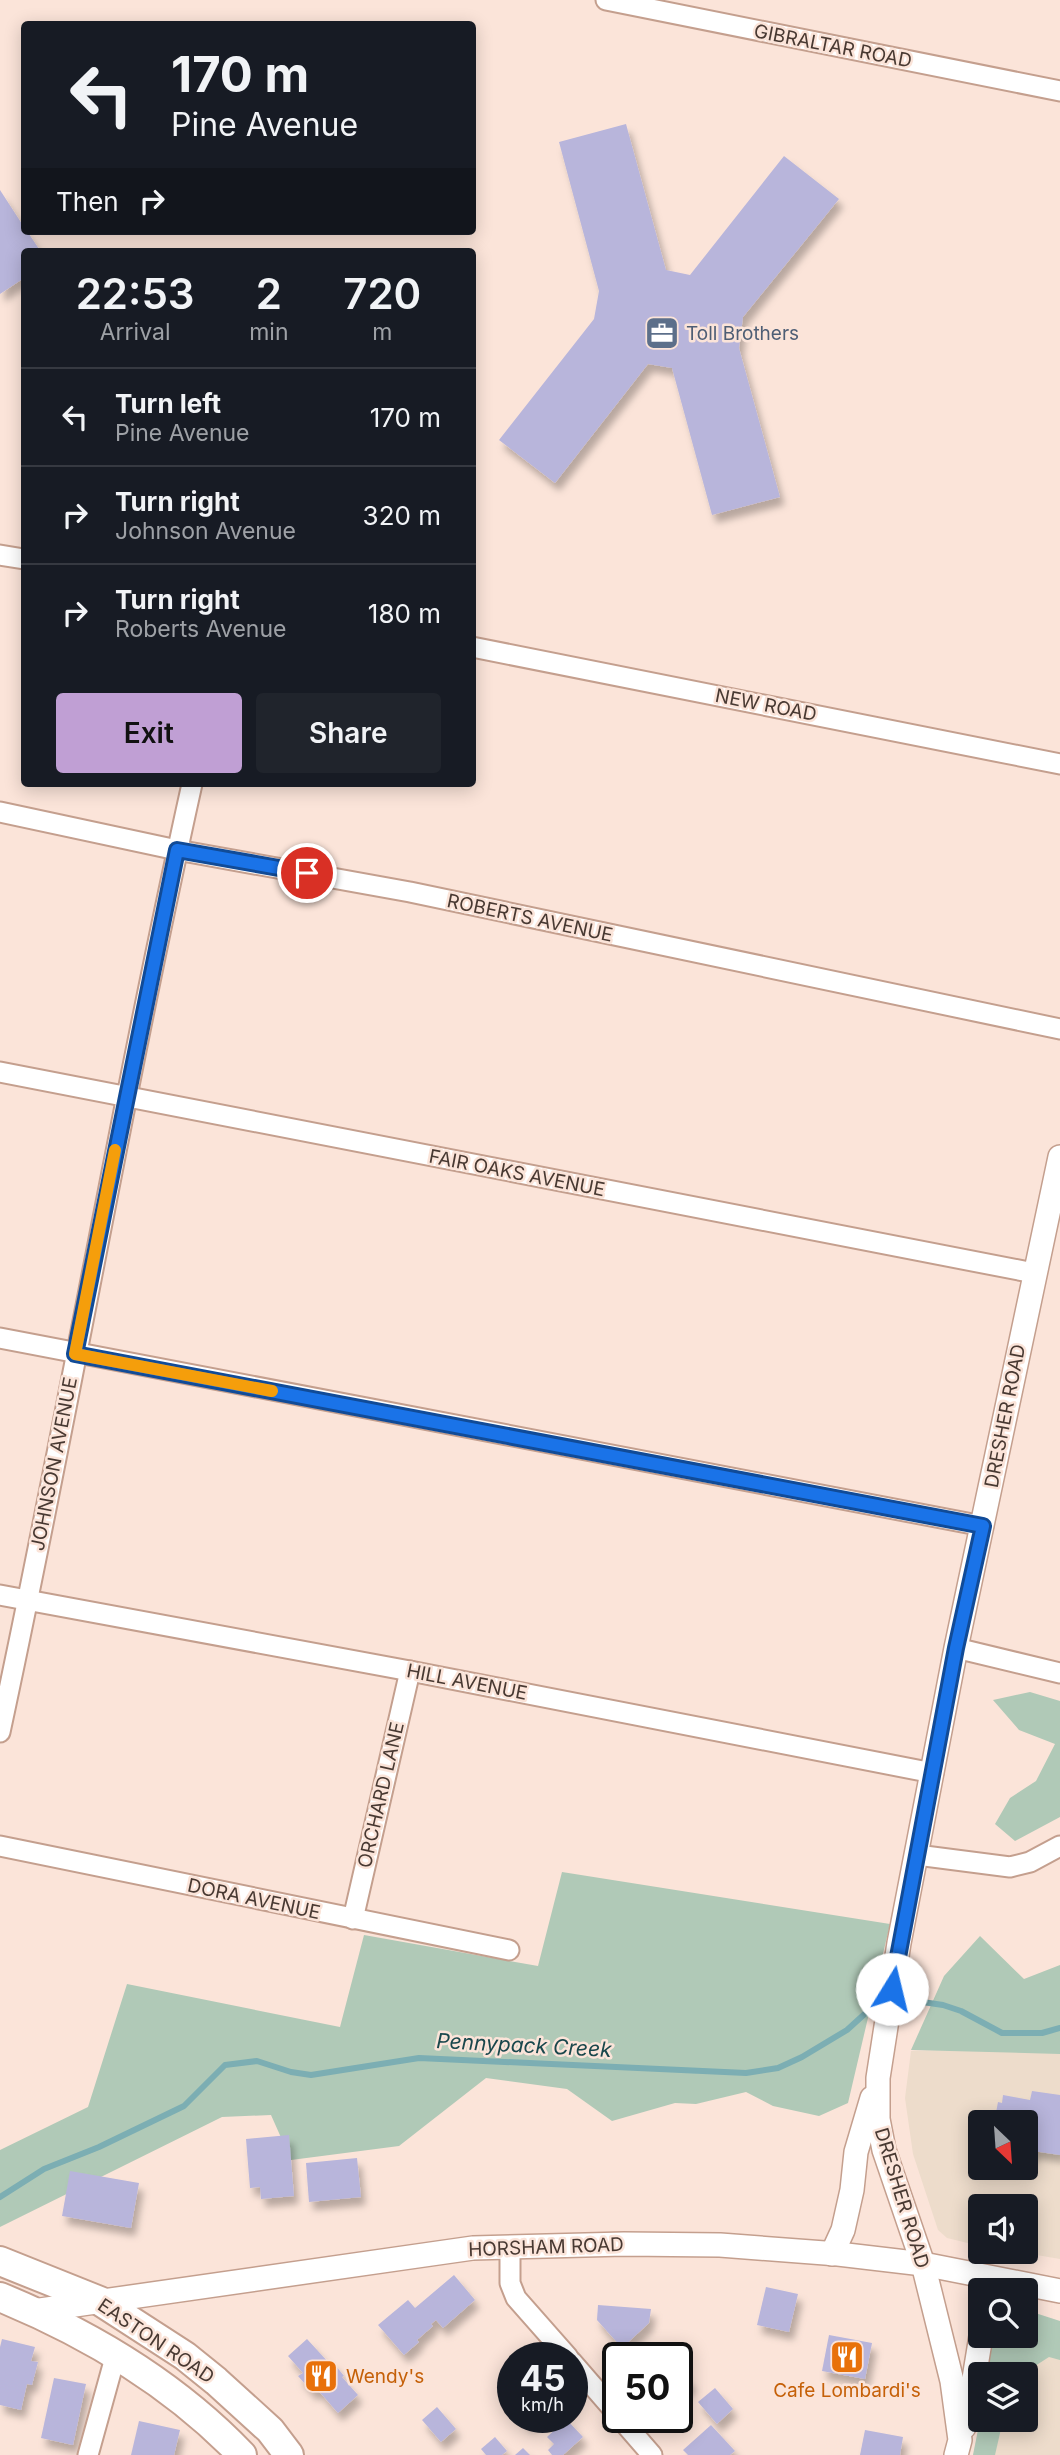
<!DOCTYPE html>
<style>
:root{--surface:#171b24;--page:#20242c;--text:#f1f3f6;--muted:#9ea1a6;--line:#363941;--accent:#c09fd4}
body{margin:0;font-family:Inter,sans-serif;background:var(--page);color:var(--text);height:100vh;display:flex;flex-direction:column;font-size:26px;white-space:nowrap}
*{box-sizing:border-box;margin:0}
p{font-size:23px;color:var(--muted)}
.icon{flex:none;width:38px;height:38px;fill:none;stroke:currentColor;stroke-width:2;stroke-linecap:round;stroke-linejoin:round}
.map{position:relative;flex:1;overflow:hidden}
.side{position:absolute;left:21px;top:248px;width:455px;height:539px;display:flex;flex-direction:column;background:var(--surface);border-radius:7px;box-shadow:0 4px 18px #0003}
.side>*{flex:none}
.top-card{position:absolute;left:21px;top:21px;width:455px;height:214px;border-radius:7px;box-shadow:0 4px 18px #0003;background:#171b24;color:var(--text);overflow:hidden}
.needle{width:46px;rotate:155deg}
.tools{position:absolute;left:968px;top:2110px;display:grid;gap:14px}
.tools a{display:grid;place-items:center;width:70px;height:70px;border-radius:7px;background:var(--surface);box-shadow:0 4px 18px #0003;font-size:35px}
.speed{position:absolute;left:497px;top:2342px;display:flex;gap:14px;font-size:35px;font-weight:700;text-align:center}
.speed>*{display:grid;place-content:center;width:91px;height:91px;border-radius:50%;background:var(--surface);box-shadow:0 4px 18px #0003;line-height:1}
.speed small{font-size:18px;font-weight:400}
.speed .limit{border:4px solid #111;border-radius:10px;background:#fff;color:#111}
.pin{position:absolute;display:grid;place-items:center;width:60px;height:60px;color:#fff;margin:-30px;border:4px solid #fff;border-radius:50%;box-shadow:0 2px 7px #0007}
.me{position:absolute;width:77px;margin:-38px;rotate:9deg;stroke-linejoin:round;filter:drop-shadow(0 0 5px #0008)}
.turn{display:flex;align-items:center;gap:24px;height:147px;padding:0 35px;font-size:32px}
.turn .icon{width:91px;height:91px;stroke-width:2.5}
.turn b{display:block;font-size:49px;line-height:60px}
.then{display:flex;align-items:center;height:66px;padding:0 35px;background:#0003;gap:14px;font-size:26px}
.eta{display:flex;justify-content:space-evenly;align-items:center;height:119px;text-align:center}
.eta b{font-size:42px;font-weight:600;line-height:49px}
.button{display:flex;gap:14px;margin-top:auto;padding:14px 35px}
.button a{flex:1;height:80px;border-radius:7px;background:var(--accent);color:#111;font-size:28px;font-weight:600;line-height:80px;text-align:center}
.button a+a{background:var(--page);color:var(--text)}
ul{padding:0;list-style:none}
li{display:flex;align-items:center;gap:21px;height:98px;padding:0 35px;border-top:2px solid var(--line)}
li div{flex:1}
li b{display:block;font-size:26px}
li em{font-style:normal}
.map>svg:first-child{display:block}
.commercial{fill:#eddccb;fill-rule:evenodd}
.green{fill:#b0c9b7}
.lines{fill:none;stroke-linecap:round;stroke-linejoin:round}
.stream{stroke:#7caeb3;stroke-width:6}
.building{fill:#b8b5db;filter:url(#shadow)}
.minor-casing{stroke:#c49f8e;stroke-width:23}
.major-casing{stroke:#c49f8e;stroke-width:26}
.highway-casing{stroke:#c49f8e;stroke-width:32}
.minor{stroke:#fff;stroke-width:19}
.major{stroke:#fff;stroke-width:23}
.highway{stroke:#fff;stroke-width:28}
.route-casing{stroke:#114b97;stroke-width:18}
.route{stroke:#1a73e8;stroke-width:12}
.slow{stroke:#f59e0b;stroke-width:12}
.labels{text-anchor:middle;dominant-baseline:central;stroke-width:5;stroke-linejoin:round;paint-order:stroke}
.street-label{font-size:19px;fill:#483932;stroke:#fbe4d9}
.service-label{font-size:19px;fill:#4e5e75;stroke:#fbe4d9;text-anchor:start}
.food-label{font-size:19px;fill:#c56008;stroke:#fbe4d9;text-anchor:start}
.water-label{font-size:21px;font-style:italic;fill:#19474c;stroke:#fbe4d9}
</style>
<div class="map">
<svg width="1060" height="2455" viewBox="0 0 1060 2455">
<defs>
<filter id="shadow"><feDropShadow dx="4.5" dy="8" stdDeviation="3.5" flood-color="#0004"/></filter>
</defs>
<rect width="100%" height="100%" fill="#fbe4d9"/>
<g class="commercial">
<path d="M1060,2048V2259L1019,2252H1026V2207H980V2246L947,2238L938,2230L913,2154L905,2098L911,2051ZM980,2123H1026V2168H980Z"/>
<path d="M1060,2330V2455H973L980,2420H1026V2375H990L1026,2336Z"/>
</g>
<g class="green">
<path d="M1030,1692L1060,1701V1817L1015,1841L995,1824L1010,1798L1036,1781L1055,1744L1019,1730L993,1700Z"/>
<path d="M562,1872L890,1924L848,2103L819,2116L773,2106L746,2092L696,2104L675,2103L612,2121L567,2089L486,2078L399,2146L291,2160L271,2115L222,2117L0,2227V2150L88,2107L127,1984L340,2027L364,1935L538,1966Z"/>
<path d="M980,1936L1024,1979L1060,1965V2054L911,2050L944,1976Z"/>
<path d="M1026,2310L1060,2321V2360L1049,2357L1021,2375H983L991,2336H1026Z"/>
<path d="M980,2420H1003L995,2455H973Z"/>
</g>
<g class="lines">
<g class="stream">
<path d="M895,1998L943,2005L961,2011L1002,2033H1042L1060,2028"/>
<path d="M0,2197L44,2169L99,2147L184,2106L225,2065L257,2061L291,2072L311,2075L419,2058L746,2073L778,2068L802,2057L847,2030L869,2010L885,2003"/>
</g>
</g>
<g class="building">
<path d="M626,124L666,270L690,275L784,156L839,199L743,317L739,348L780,497L712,515L672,368L648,364L555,483L499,440L594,319L599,291L559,142Z"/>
<path d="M0,190L24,227V231H27L41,252H24V278L0,294Z"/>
<path d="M1032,2091L1060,2095V2155L1033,2151L1032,2157L1026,2155V2123H994L998,2102L1002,2103L1003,2095L1030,2100Z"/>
<path d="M289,2135L294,2196L261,2199L260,2187L250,2188L246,2139Z"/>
<path d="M357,2158L361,2197L309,2202L306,2163Z"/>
<path d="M70,2171L139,2183L131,2228L62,2216Z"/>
<path d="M454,2275L475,2300L443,2328L436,2320L431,2324L433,2326L417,2340L419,2342L404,2355L378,2325L408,2300L415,2308Z"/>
<path d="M766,2287L798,2294L789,2332L757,2325Z"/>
<path d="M598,2305L651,2309L649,2323L622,2348L597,2320Z"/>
<path d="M829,2335L872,2343L865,2379L822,2371Z"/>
<path d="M2,2339L35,2347L31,2361L38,2362L32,2385L27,2384L21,2410L0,2405V2347Z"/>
<path d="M307,2339L329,2363L332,2361L344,2376L342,2377L358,2395L338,2413L317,2389L313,2393L298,2376L303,2373L288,2356Z"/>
<path d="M680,2370L692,2383L677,2397V2373Z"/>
<path d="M54,2378L86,2384L73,2445L41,2438Z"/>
<path d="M715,2388L733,2409L717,2424L698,2402Z"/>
<path d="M437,2407L456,2429L441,2442L422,2420Z"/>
<path d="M520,2417H537L528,2425Z"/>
<path d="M566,2419L583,2437L563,2455H552L548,2450L554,2444L547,2437Z"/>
<path d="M139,2421L180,2430L174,2455H131Z"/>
<path d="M711,2425L735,2451L730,2455H688L683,2450Z"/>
<path d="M865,2430L903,2437L900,2455H860Z"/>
<path d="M495,2437L507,2451L502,2455H486L481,2449Z"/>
<path d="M523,2448L530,2455H515Z"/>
</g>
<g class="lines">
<g class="minor-casing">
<g id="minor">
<path d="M606,0L1060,91"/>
<path d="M0,555L24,559"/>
<path d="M472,647L1060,764"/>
<path d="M0,812L177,850L410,892L1060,1029"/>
<path d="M0,1072L1034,1273"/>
<path d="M0,1338L983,1526"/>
<path d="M0,1595L410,1671L933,1773"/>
<path d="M956,1648L1060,1673"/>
<path d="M0,1732C68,1417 122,1099 192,784"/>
<path d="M0,1846L509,1950"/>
<path d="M917,1855L1010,1867L1030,1862L1060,1846"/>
<path d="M353,1919L410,1671"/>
<path d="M510,2247V2283L516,2298L568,2357"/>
<path d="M572,2362L618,2415"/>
<path d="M619,2417L652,2455"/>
<path d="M88,2455L116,2354"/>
</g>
</g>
<g class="major-casing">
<g id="major">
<path d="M832,2254L843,2230L852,2190L856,2152L872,2098"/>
<path d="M33,2311L473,2248L624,2244L720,2245L838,2254L923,2264L1060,2291"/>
<path d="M964,2427L968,2415L981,2336"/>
<path d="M956,2455L960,2440L952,2381L923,2264L884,2150L878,2119V2078L899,1943L956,1648L1060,1157"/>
</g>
</g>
<g class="highway-casing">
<g id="highway">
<path d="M0,2261L100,2301L185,2356L216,2381L270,2430L289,2455"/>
<path d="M0,2297C90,2334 175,2385 242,2455"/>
</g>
</g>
<use href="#minor" class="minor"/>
<use href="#major" class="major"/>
<use href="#highway" class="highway"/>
</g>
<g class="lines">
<g class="route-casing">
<path id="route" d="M307,873L177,850L75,1354L983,1526L956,1648L892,1989"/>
</g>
<use href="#route" class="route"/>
<path class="slow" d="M115,1150L75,1354L272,1391"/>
</g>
<defs>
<g id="office-square" transform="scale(1.75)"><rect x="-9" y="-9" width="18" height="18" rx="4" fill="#5c6f8a" stroke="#fbe4d9"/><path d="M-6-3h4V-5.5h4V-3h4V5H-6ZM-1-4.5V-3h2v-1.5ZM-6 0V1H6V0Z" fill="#fff"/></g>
<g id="restaurant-square" transform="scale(1.75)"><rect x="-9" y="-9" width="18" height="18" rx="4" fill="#e8710a" stroke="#fbe4d9"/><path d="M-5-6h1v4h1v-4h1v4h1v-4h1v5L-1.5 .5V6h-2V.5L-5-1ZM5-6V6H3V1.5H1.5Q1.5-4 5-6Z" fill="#fff"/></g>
</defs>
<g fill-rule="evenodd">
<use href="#office-square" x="662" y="333"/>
<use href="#restaurant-square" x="847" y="2357"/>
<use href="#restaurant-square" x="321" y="2376"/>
</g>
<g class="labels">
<g class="street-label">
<text transform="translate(833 46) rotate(11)">GIBRALTAR ROAD</text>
<text transform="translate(766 705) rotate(11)">NEW ROAD</text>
<text transform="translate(530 918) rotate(12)">ROBERTS AVENUE</text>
<text transform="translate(517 1173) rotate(11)">FAIR OAKS AVENUE</text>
<text transform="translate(1005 1416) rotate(-79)">DRESHER ROAD</text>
<text transform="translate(54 1464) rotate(-79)">JOHNSON AVENUE</text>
<text transform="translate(467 1682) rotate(11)">HILL AVENUE</text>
<text transform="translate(381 1795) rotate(-77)">ORCHARD LANE</text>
<text transform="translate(254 1899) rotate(12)">DORA AVENUE</text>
<text transform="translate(902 2198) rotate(73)">DRESHER ROAD</text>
<text transform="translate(546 2247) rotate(-2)">HORSHAM ROAD</text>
<text transform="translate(156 2341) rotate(34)">EASTON ROAD</text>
</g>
<g class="service-label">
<text x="686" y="333">Toll Brothers</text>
</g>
<g class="food-label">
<text x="346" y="2376">Wendy's</text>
<text x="847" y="2390" text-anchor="middle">Cafe Lombardi's</text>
</g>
<g class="water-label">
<text transform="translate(524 2045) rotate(3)">Pennypack Creek</text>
</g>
</g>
</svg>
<div class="tools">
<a><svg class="needle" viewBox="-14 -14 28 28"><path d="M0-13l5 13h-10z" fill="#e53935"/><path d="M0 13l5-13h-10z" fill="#9ea1a6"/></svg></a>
<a><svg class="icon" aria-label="sound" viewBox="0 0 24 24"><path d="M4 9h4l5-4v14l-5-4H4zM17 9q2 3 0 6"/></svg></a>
<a><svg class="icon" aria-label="search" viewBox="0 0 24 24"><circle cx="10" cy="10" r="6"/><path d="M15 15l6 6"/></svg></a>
<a><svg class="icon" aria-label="layers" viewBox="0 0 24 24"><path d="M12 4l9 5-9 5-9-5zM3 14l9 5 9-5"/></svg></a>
</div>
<div class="speed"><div>45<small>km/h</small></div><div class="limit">50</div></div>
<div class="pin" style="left:307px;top:873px;background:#d93025"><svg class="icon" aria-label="arrive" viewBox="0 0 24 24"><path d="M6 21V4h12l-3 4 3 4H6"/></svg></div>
<svg class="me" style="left:892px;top:1989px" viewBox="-20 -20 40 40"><circle r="19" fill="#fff"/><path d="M0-13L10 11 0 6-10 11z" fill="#1a73e8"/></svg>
<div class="top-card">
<div class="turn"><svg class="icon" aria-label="left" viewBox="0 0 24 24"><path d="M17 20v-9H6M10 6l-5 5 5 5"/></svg><div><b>170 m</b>Pine Avenue</div></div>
<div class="then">Then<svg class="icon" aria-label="right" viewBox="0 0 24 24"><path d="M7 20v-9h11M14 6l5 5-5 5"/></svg></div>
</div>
<section class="side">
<div class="eta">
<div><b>22:53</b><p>Arrival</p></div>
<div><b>2</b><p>min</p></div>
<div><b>720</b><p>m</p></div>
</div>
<ul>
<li><svg class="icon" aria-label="left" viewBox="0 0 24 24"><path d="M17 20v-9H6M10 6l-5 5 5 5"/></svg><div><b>Turn left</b><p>Pine Avenue</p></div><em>170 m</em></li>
<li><svg class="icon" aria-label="right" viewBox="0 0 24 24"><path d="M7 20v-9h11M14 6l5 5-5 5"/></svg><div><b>Turn right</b><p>Johnson Avenue</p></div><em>320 m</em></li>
<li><svg class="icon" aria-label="right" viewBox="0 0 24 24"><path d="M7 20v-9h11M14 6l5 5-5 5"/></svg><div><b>Turn right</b><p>Roberts Avenue</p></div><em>180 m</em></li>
</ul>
<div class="button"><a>Exit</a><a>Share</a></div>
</section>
</div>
